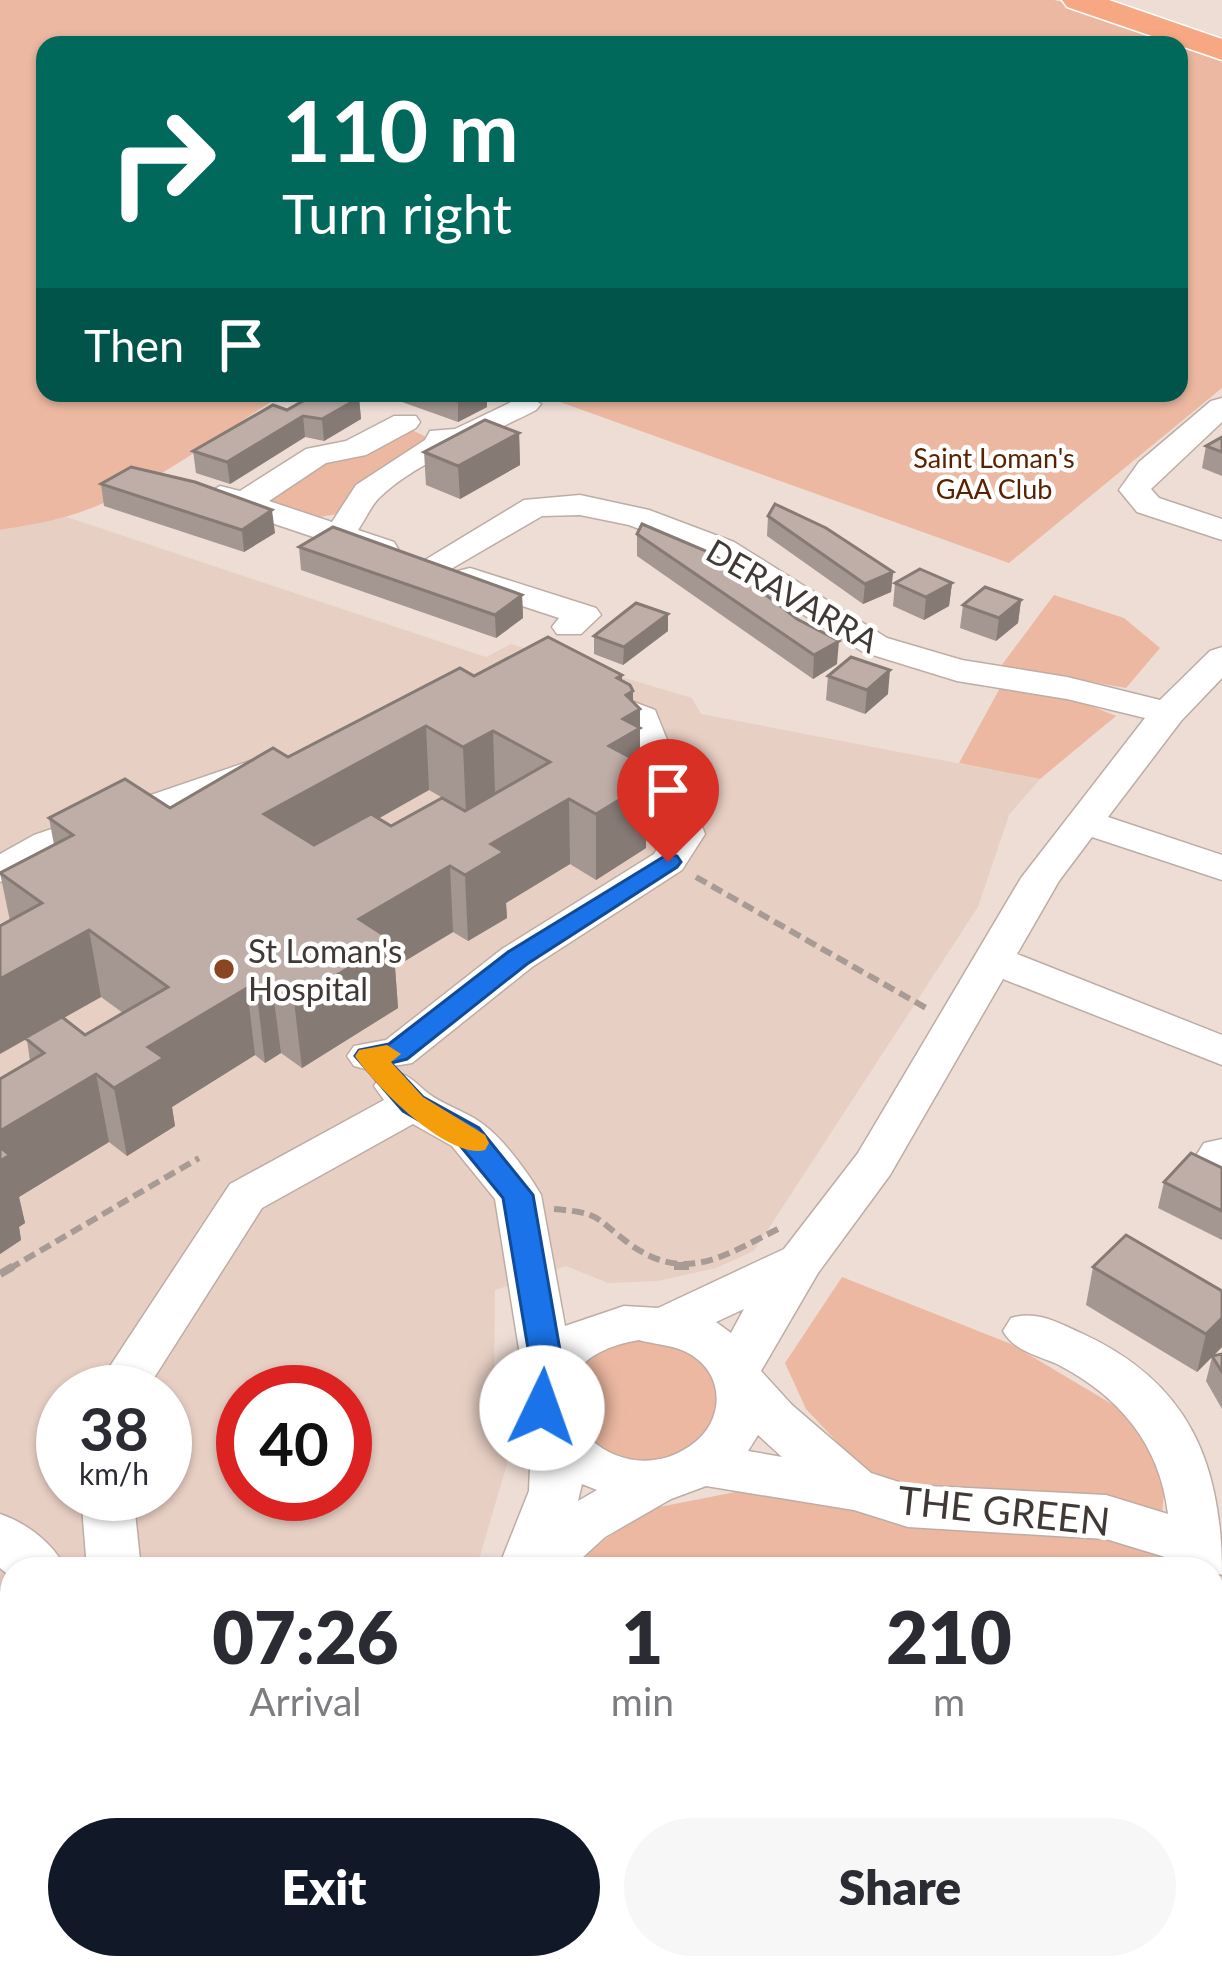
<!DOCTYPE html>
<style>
:root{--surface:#fff;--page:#f7f7f7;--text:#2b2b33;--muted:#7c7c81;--accent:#111827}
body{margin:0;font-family:Lato,sans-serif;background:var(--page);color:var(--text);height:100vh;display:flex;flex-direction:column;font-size:45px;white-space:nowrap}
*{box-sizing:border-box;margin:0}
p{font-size:39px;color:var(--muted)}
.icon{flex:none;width:66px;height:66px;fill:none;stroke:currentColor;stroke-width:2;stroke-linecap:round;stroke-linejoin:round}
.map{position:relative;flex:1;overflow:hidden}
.sheet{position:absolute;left:0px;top:1557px;width:1224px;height:423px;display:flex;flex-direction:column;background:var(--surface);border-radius:36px 36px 0 0;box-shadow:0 3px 9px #0004}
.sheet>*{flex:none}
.hud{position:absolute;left:36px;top:36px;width:1152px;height:366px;border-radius:24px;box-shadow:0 3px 9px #0004;background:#00695c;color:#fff;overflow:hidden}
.speed{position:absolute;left:36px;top:1365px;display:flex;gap:24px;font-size:60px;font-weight:700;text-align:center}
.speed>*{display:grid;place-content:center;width:156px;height:156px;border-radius:50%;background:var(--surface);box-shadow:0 3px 9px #0004;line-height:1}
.speed small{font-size:30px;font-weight:400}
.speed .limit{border:18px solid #d22;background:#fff;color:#111}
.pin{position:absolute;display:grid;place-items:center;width:102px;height:102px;color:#fff;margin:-123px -51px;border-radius:50% 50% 50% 0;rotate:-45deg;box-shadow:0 0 12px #0007}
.pin .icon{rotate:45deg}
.me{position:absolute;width:132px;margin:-66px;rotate:3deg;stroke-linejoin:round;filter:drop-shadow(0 0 9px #0008)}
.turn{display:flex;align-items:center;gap:42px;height:252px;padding:0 48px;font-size:54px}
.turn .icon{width:156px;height:156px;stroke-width:2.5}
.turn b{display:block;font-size:84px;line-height:102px}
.then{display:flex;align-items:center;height:114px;padding:0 48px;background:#0003;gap:24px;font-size:45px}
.eta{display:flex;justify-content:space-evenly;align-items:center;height:204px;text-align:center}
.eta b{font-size:72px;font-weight:800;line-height:84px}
.primary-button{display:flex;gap:24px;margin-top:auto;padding:24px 48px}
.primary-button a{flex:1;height:138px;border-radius:72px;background:var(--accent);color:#fff;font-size:48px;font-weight:800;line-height:138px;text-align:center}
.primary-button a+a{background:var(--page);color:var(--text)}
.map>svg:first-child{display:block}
.built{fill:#e8cfc4;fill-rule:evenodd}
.green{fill:#ecb8a1}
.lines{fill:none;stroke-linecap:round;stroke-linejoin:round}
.minor-casing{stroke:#bdada5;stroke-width:3}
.highway-casing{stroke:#fff;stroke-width:3}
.path-far1{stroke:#a89b95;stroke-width:6;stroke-dasharray:12 6;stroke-linecap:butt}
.path{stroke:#a89b95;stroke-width:8;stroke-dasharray:15 8;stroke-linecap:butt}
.minor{fill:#fff;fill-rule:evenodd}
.highway{fill:#f7a883;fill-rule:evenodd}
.wall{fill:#a49690;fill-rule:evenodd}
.shaded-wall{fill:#867a75}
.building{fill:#bfaea7;stroke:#867a75;stroke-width:3;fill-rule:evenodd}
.route{fill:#1a73e8;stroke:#114b97;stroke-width:3}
.slow{fill:#f59e0b}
.poi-dot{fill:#8c4521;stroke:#fff;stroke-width:4.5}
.labels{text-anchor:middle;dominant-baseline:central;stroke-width:9;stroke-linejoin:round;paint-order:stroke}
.far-park-label{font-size:27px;fill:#5a2201;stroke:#fff}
.street-label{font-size:33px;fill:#403936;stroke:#fff}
.poi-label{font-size:33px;fill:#403936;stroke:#fff;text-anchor:start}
.near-street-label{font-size:39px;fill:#403936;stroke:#fff}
</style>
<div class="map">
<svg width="1222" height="1978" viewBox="0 0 1222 1978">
<rect width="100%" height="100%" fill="#eeddd5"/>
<path class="built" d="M67,517L486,657L511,644L692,698L701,714L1040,779L1009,815L978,907L754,1251L716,1268L658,1281L608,1283L566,1266L495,1290L494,1384L507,1464L480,1556L468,1569H12V1968H94L85,1978H0V530ZM63,1392H165V1494H63ZM243,1392H345V1494H243Z"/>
<g class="green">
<path d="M0,0H1054L1114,16L1222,57V388L1009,563L535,393H1179V45H45V393H275L278,397C212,440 142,495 65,517C44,523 21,526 0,530Z"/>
<path d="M410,429L432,440L338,514L319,517L271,501L269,495L323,460Z"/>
<path d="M1054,595L1124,618L1160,648L1126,688L1001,666Z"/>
<path d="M1000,688L1076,700L1116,716L1040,779L959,763Z"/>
<path d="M842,1277L1011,1344L1137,1419L1165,1482L1157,1569H579L571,1561L654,1508L751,1489L891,1499L806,1409L785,1363Z"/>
<path d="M629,1334L708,1352L724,1435L651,1470L574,1439L566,1374L581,1355Z"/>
</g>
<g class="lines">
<g class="minor-casing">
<g id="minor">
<path d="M526,395L541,404L536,410C489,435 416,461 379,498C371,506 365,520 358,530L394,542L398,549L394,556H370L209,502L204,495L220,486L240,491L306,449L346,441L394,416H416L420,422L416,428L366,455L326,463L269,501L332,522L356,485L425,440L430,431L455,429Z"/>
<path d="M1222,398V422L1151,489L1159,498L1222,519V540L1137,512L1119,490L1139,462L1211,401Z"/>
<path d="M580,495L649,510L734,542L887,638L962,660L1067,677L1160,700L1210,651L1222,647V678L1181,721L1108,817L1222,855V880L1092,837L1059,881L1017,954L1222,1035V1065L1003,979L890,1175L818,1273L761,1371L792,1405L871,1473L908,1485L1106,1495L1168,1514C1160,1444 1119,1396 1057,1364C1037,1355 1014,1351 1003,1331L1011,1318C1036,1310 1057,1322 1081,1333C1189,1382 1222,1463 1222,1575L1215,1573L1212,1578V1569H1163L1165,1557L1106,1539L908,1527L854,1510L706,1486L671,1499L605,1537L570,1569H498L529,1491L531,1443L518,1412L523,1374L495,1199L452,1146L413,1124L262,1208L145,1392H93L230,1184L384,1100L374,1086L380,1076C406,1068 410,1079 429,1094C444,1105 464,1111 480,1122C502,1137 527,1171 541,1195L565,1326L624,1306L658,1308L784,1249L858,1153L1021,878L1145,718L1067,699L957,681L863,652L710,556L629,525L580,515L542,516L444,573H420L415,566L524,500ZM744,1309L731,1333L716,1322ZM639,1340C653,1344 671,1345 684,1351C726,1370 727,1421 690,1446C602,1506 497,1364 639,1340ZM758,1435L782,1457L748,1451ZM582,1484L597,1490L578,1501Z"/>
<path d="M470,568L596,608L601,615L581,634H557L552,627L559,618L458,585L453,578L458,571Z"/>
<path d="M589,685L655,710L705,834L682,870L532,967L412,1063L369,1070L354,1066L347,1056L354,1046L386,1040L502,949L654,854L667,834L626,724L576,704L571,696L576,688Z"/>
<path d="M256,759L269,762L275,770L269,778L62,851L0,882V854L34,835Z"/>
<path d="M1222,1139V1172L1206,1167L1197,1154L1204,1143Z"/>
<path d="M81,1494H133L141,1569H87Z"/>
<path d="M0,1514C27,1523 53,1543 66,1569H12V1578L0,1568Z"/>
<path d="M12,1734V1793L0,1797V1738Z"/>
<path d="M142,1968H209L205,1978H138Z"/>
</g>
</g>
<g class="highway-casing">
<path id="highway" d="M1062,0H1109L1222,39V60L1067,7Z"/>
</g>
<g class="path-far1">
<path d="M696,877L926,1008L923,1012"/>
<path d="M554,1209C600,1213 593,1216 627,1242C685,1286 725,1255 782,1227"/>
<path d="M9,1269L199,1158"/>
</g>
<g class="path">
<path d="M674,1266H690"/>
<path d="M0,1274L14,1266"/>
</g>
<use href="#minor" class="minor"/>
<use href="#highway" class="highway"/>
</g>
<g class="wall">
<path d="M377,393H487V407L458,422Z"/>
<path d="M359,398L361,419L324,441L305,437L230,484L196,473L193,451L287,410Z"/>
<path d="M519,433L520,465L460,499L426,485L424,452Z"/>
<path d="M1222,437V476L1202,468L1206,446Z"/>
<path d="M101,484L275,533L244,552L104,506Z"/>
<path d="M768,516L893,572L891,592L863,604L767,536Z"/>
<path d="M637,534L837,664L813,679L637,556Z"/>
<path d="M299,547L522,595L523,618L496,638L301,570Z"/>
<path d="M895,583H952L949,606L924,620L893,606Z"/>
<path d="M1021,600L1018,623L996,641L960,628L963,605Z"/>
<path d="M668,614V631L623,665L594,654V636Z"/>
<path d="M474,676L622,681L633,702L640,709V780L646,848L596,880L570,864L506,903L507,918L468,941L453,932L395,967L398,1008L302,1068L281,1053L265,1063L255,1055L172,1107L175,1126L127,1156L109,1142L19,1197L25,1223L19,1227L21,1240L0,1254V1079L30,1061L10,921L0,873L54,845L49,818L170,808ZM429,790L465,811L391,826L378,818ZM101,997L123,1013L85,1035L63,1018Z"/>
<path d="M828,676L888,694L865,714L826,700Z"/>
<path d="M1222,1168V1240L1158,1208L1164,1182Z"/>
<path d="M1126,1235L1222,1347L1214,1355L1222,1354V1409L1206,1381L1212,1357L1197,1372L1086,1305L1093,1267Z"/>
</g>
<g class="shaded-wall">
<path d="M473,393H487V407L458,422V401Z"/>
<path d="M359,398L361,419L324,441L322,419Z"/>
<path d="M303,416L305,437L230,484L227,462Z"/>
<path d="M519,433L520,465L460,499L458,466Z"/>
<path d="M272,510L275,533L244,552L242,530Z"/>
<path d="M893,572L891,592L863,604L865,584Z"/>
<path d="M952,583L949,606L924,620L926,597Z"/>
<path d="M522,595L523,618L496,638L495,615Z"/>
<path d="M1021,600L1018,623L996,641L999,618Z"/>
<path d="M668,614V631L623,665L624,647Z"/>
<path d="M839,641L837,664L813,679L814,655Z"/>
<path d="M890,670L888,694L865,714L867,690Z"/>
<path d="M622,675V738L626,695L633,691V713L640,709V787L647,783L646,848L596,880V814L609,746L617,678Z"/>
<path d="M426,726L429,790L272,879L264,814Z"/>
<path d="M493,731L495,795L466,812L463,747Z"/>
<path d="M569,799L570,864L506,903L507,918L468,941L465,875L491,844Z"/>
<path d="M450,866L453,932L395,967L398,1008L302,1068L294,1001L359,919Z"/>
<path d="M89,930L101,997L0,1054V979Z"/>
<path d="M272,986L281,1053L265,1063L257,995Z"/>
<path d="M247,988L255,1055L172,1107L175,1126L127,1156L114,1088L148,1047Z"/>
<path d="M96,1074L109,1142L19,1197L25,1223L19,1227L21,1240L0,1254V1131Z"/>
<path d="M1222,1318V1347L1197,1372L1206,1334Z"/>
<path d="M1222,1740V1767L1212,1773V1746Z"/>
<path d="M898,1968H921L913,1978H889Z"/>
</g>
<g class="building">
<path d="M317,393H346L359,398L322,419L303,416L227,462L193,451L273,405L287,410Z"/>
<path d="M436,393H473L458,401Z"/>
<path d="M485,420L519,433L458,466L424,452Z"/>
<path d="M1222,437V452L1206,446Z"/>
<path d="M131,467L195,482L272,510L242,530L101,484Z"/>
<path d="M775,504L826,528L893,572L865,584L768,516Z"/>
<path d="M642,524L713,554L797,619L839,641L814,655L637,534Z"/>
<path d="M333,527L522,595L495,615L299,547Z"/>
<path d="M920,569L952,583L926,597L895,583Z"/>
<path d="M985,587L1021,600L999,618L963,605Z"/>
<path d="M636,603L668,614L624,647L594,636Z"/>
<path d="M548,637L622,675L617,678L630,685L633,691L626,695L640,709L623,719L640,728L609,746L641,763L626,772L647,783L596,814L569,799L491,844L504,852L465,875L450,866L359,919L393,941L294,1001L272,986L257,995L247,988L148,1047L164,1058L114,1088L96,1074L0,1131V1079L44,1053L25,1038L62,1017L85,1035L168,987L89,930L0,979V926L42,903L0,873L73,835L49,818L125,779L170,808L273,748L288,757L460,668L474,676ZM426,726L463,747L493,731L550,762L465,811L442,798L391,826L371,814L314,845L264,814Z"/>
<path d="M851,657L890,670L867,690L828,676Z"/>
<path d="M0,1147L10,1155L0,1161Z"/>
<path d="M1191,1153L1222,1168V1211L1164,1182Z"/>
<path d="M1126,1235L1222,1291V1318L1206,1334L1093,1267Z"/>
<path d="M1222,1354V1372L1212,1356Z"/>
<path d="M1222,1659V1740L1212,1746V1665Z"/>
<path d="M811,1968H898L889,1978H802Z"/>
</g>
<path class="route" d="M668,854L677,856L681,862L677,867L527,964L407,1059L391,1063L423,1097L479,1128L533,1195L564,1373L554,1417L542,1421L531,1417L526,1408L532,1373L503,1198L458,1143L403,1111L355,1056L359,1050L389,1044L508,952Z"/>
<path class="slow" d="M387,1045L401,1054L391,1062L423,1097L485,1135L489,1143L485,1150C448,1160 374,1085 355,1056L359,1050Z"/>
<circle class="poi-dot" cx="224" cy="969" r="12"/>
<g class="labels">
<g class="far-park-label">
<text x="994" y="457">Saint Loman's<tspan x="994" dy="31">GAA Club</tspan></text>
</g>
<g class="street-label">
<text transform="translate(793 595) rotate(30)">DERAVARRA</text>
</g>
<g class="poi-label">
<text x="248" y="950">St Loman's<tspan x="248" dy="38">Hospital</tspan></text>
</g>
<g class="near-street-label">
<text transform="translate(1004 1510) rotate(6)">THE GREEN</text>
</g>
</g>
</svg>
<div class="speed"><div>38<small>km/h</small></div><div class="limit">40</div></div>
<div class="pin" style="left:668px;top:862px;background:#d93025"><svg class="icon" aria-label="arrive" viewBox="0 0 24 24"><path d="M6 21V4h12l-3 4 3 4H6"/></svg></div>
<svg class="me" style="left:542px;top:1408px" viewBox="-20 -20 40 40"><circle r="19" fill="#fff"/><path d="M0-13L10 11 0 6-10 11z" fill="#1a73e8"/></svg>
<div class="hud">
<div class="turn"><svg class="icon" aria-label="right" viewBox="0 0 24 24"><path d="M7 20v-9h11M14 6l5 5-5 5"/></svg><div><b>110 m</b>Turn right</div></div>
<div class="then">Then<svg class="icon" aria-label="arrive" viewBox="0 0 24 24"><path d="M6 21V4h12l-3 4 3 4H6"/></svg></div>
</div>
<section class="sheet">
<div class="eta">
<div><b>07:26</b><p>Arrival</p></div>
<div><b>1</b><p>min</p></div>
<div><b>210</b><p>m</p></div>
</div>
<div class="primary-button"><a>Exit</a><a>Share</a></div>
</section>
</div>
